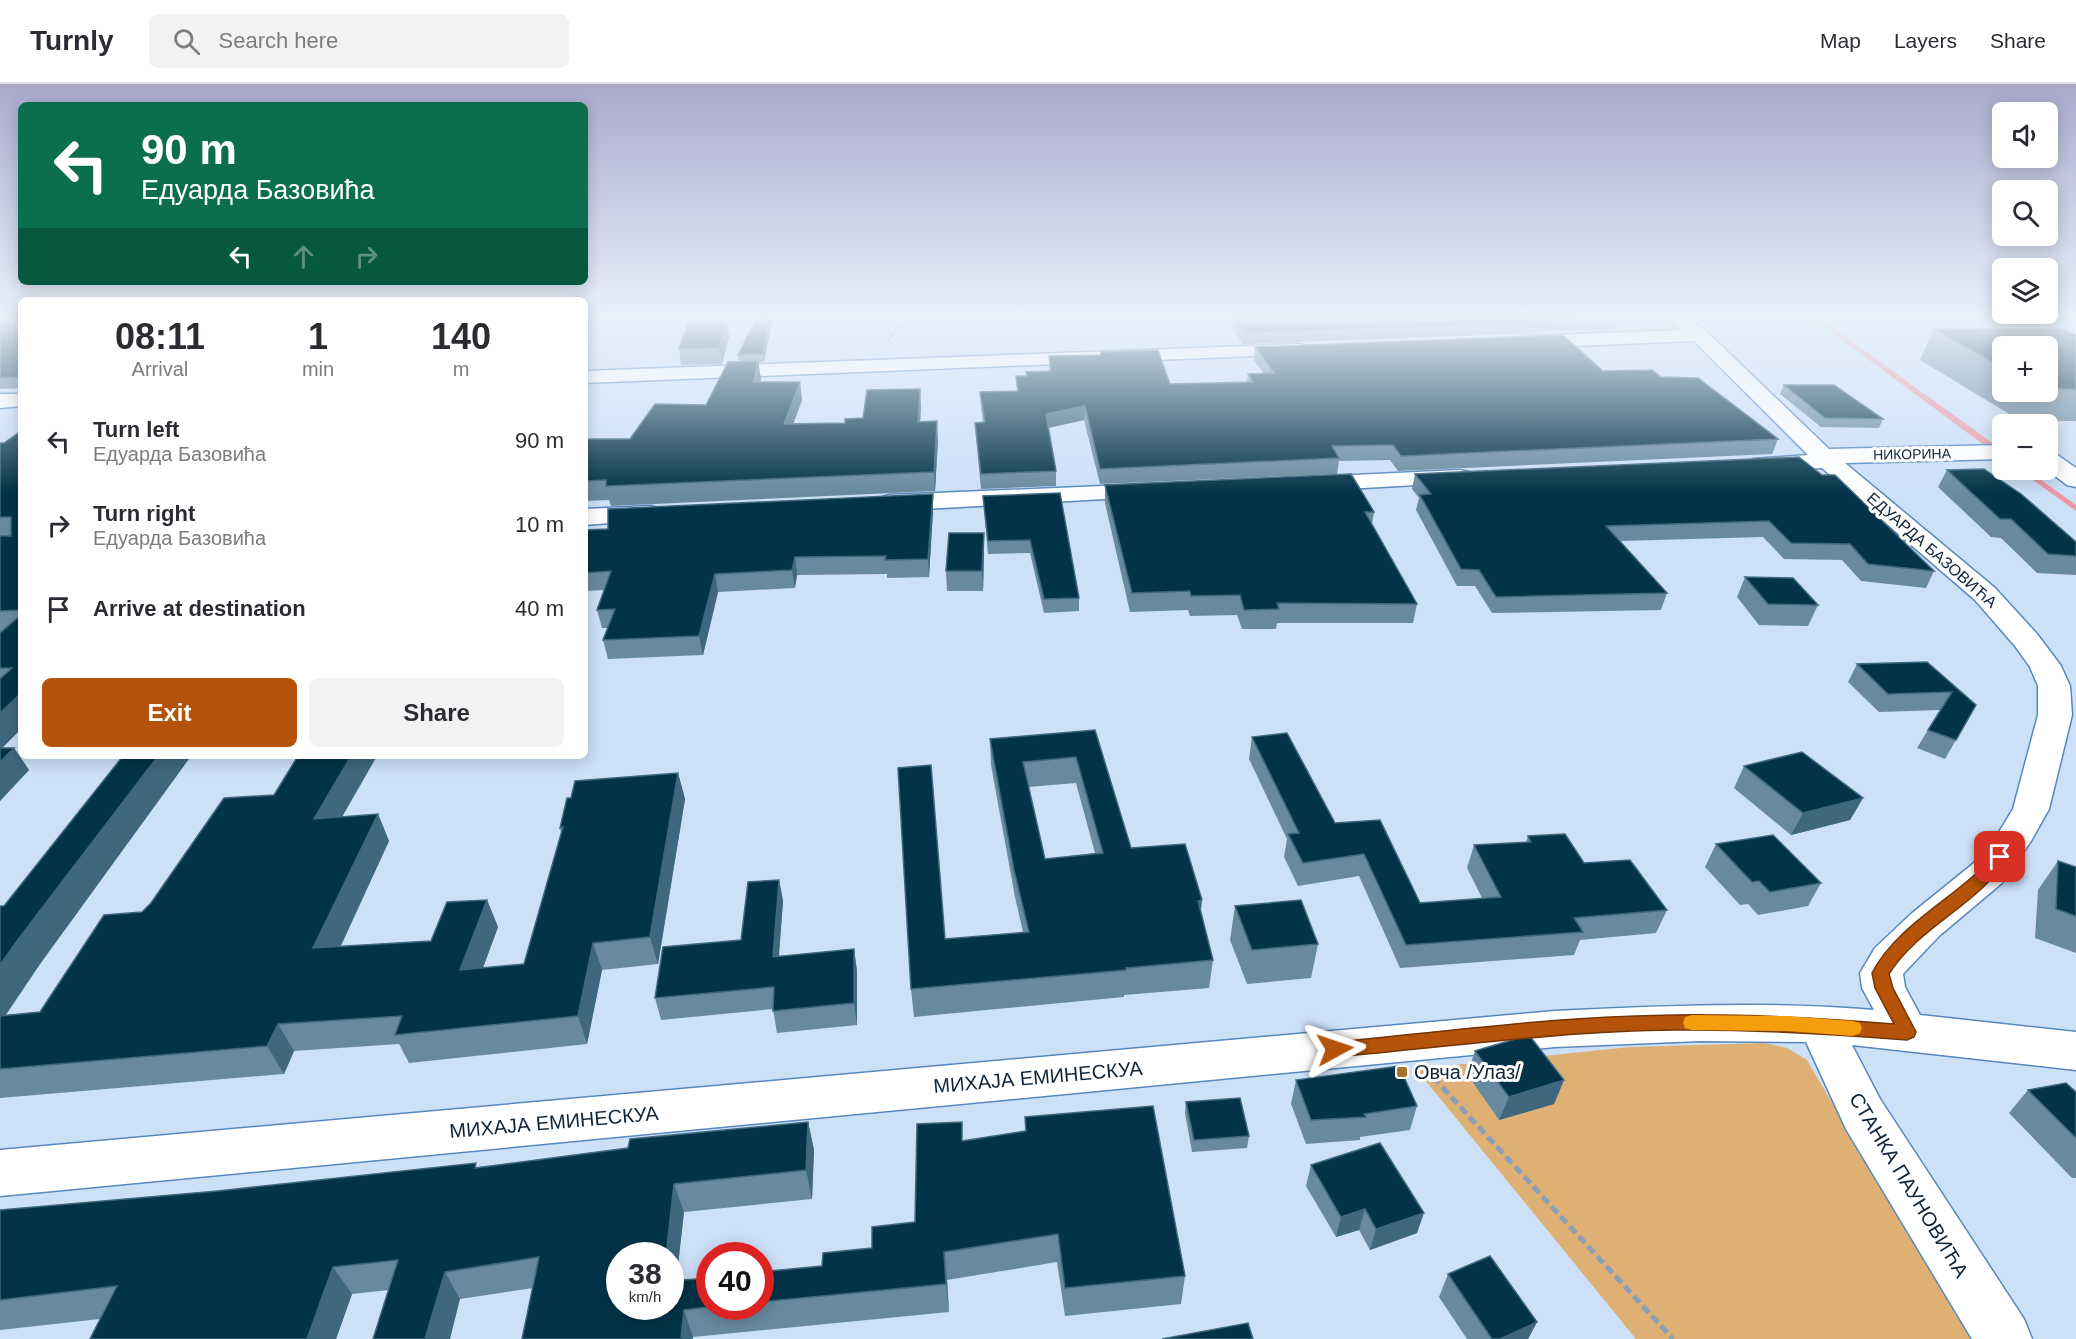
<!DOCTYPE html>
<meta charset="utf-8">
<style>
:root{--surface:#fff;--page:#f2f2f3;--text:#2b2b33;--muted:#7c7c81;--line:#e1e1e2;--accent:#b45309}
body{margin:0;font-family:Helvetica,sans-serif;background:var(--page);color:var(--text);height:100vh;display:flex;flex-direction:column;font-size:22px;white-space:nowrap}
*{box-sizing:border-box;margin:0}
p{font-size:20px;color:var(--muted)}
.icon{flex:none;width:33px;height:33px;fill:none;stroke:currentColor;stroke-width:2;stroke-linecap:round;stroke-linejoin:round}
.map{position:relative;flex:1;overflow:hidden}
.drawer{position:absolute;left:18px;top:213px;width:570px;height:462px;display:flex;flex-direction:column;background:var(--surface);border-radius:9px;box-shadow:0 3px 15px #0003}
.drawer>*{flex:none}
.banner{position:absolute;left:18px;top:18px;width:570px;height:183px;border-radius:9px;box-shadow:0 3px 15px #0003;background:#0b6e4f;color:#fff;overflow:hidden}
.fabs{position:absolute;left:1992px;top:18px;display:grid;gap:12px}
.fabs a{display:grid;place-items:center;width:66px;height:66px;border-radius:9px;background:var(--surface);box-shadow:0 3px 15px #0003;font-size:30px}
.speed{position:absolute;left:606px;top:1158px;display:flex;gap:12px;font-size:30px;font-weight:700;text-align:center}
.speed>*{display:grid;place-content:center;width:78px;height:78px;border-radius:50%;background:var(--surface);box-shadow:0 3px 15px #0003;line-height:1}
.speed small{font-size:15px;font-weight:400}
.speed .limit{border:9px solid #d22;background:#fff;color:#111}
.pin{position:absolute;display:grid;place-items:center;width:51px;height:51px;color:#fff;margin:-26px;border-radius:12px;box-shadow:0 3px 9px #0006}
.me{position:absolute;width:66px;margin:-33px;rotate:85deg;stroke-linejoin:round;filter:drop-shadow(0 0 4px #0008)}
.turn{display:flex;align-items:center;gap:21px;height:126px;padding:0 24px;font-size:27px}
.turn .icon{width:78px;height:78px;stroke-width:2.5}
.turn b{display:block;font-size:42px;line-height:51px}
.lanes{display:flex;align-items:center;height:57px;padding:0 24px;background:#0003;justify-content:center;gap:30px;direction:ltr}
.lanes .off{opacity:.35}
.eta{display:flex;justify-content:space-evenly;align-items:center;height:102px;text-align:center}
.eta b{font-size:36px;font-weight:600;line-height:42px}
.cta{display:flex;gap:12px;margin-top:auto;padding:12px 24px}
.cta a{flex:1;height:69px;border-radius:9px;background:var(--accent);color:#fff;font-size:24px;font-weight:600;line-height:69px;text-align:center}
.cta a+a{background:var(--page);color:var(--text)}
ul{padding:0;list-style:none}
li{display:flex;align-items:center;gap:18px;height:84px;padding:0 24px}
li div{flex:1}
li b{display:block;font-size:22px}
li em{font-style:normal}
header{display:flex;align-items:center;gap:36px;box-sizing:border-box;height:84px;padding:0 30px;background:var(--surface);border-bottom:2px solid var(--line)}
header strong{font-size:28px}
nav{display:flex;gap:33px;margin-inline-start:auto;font-size:21px}
.search{width:420px;height:54px;background:var(--page);display:flex;align-items:center;gap:15px;box-sizing:border-box;padding:0 21px;border-radius:9px;color:var(--muted);font-size:22px}
.map>svg:first-child{display:block}
.green{fill:#dfb073}
.lines{fill:none;stroke-linecap:round;stroke-linejoin:round}
.stream{fill:#ed98a1;fill-rule:evenodd}
.minor-casing{stroke:#5788bf;stroke-width:3}
.path-far1{stroke:#8b9fb7;stroke-width:2;stroke-dasharray:4 2;stroke-linecap:butt}
.path{stroke:#8b9fb7;stroke-width:5;stroke-dasharray:9 4.5;stroke-linecap:butt}
.minor{fill:#fff;fill-rule:evenodd}
.wall{fill:#688aa0;fill-rule:evenodd}
.shaded-wall{fill:#3f677d}
.building{fill:#033348;stroke:#3f677d;stroke-width:1.5;fill-rule:evenodd}
.route{fill:#b45309;stroke:#753606;stroke-width:1.5}
.slow{fill:#f59e0b}
.poi-dot{fill:#a7742c;stroke:#fff;stroke-width:2}
.labels{text-anchor:middle;dominant-baseline:central;stroke-width:6;stroke-linejoin:round;paint-order:stroke}
.far-street-label{font-size:14px;fill:#10243a;stroke:#fff}
.street-label{font-size:16px;fill:#10243a;stroke:#fff}
.near-poi-label{font-size:20px;fill:#10243a;stroke:#fff;text-anchor:start}
.near-street-label{font-size:20px;fill:#10243a;stroke:#fff}
</style>
<header>
<strong>Turnly</strong>
<div class="search"><svg class="icon" aria-label="search" viewBox="0 0 24 24"><circle cx="10" cy="10" r="6"/><path d="M15 15l6 6"/></svg>Search here</div>
<nav><a>Map</a><a>Layers</a><a>Share</a></nav>
</header>
<div class="map">
<svg width="2076" height="1255" viewBox="0 0 2076 1255">
<rect width="100%" height="100%" fill="#cce0f8"/>
<path class="green" d="M1765,959L1787,964L1807,976L1971,1255H1636L1416,985L1630,963Z"/>
<g class="lines">
<g class="stream">
<path d="M1811,233H1818L1998,363V367H1992Z"/>
<path d="M2019,386H2027L2076,421V427Z"/>
</g>
<g class="minor-casing">
<g id="minor">
<path d="M1685,233L1706,247L1829,365L2002,361V375L1845,379L1995,504L2037,550L2061,582L2070,602L2072,631L2049,725L2031,757L2002,799L1939,852L1903,890L1905,903L1920,931L2076,948V986L1852,961L1880,1015L2024,1235L2032,1255H1972L1846,1045L1806,958L1700,957L1555,963L0,1112V1066L1555,927C1661,922 1767,917 1874,926L1862,904L1860,889L1875,864L1911,830L1974,779L1999,748L2013,725L2038,631V602L2030,583L2015,562L1975,516L1822,384L1761,387L1753,385L1749,380L1753,375L1808,371L1694,257L1524,264L1517,262L1514,258L1517,254L1524,252L1680,246L1672,238L1674,234Z"/>
<path d="M1299,260L1306,262L1309,266L1306,270L585,299V287Z"/>
<path d="M0,310H21V322L0,324Z"/>
<path d="M2048,368L2056,370L2076,384V403L2067,401L2047,386Z"/>
<path d="M1460,386L1469,388L1472,393L1469,398L1311,407L1302,405L1299,400L1302,395L1311,393Z"/>
<path d="M1149,400L1158,402L1161,407L1158,412L889,427L880,424L876,419L880,414L889,411Z"/>
<path d="M651,422L660,425L664,430L660,435L585,441V425Z"/>
</g>
</g>
<path class="path-far1" d="M887,258L894,248L912,233"/>
<path class="path" d="M1433,993L1673,1255"/>
<use href="#minor" class="minor"/>
</g>
<g class="wall">
<path d="M0,233H21V304L0,305Z"/>
<path d="M757,233H773L764,278H758L761,295L760,298H800L802,316L793,340L845,339L863,334L920,305L921,323L920,338L938,356L935,407L611,422L609,416L585,417V355H630L706,321L739,278L738,271Z"/>
<path d="M1233,233L1619,234L1615,245L1543,247V249L1243,260L1232,244Z"/>
<path d="M1934,245L2076,251V337H2021L1920,276ZM2002,262H2048V308H2002Z"/>
<path d="M729,253L722,280L681,281L679,265Z"/>
<path d="M1255,263L1603,287L1661,293L1778,355L1772,370L1398,387L1390,376L1339,377L1337,390L1100,400L1084,336L1049,344L1056,387V402L981,405L976,354L975,339L983,338L981,322L980,308L1017,307L1016,292H1026V288L1049,287V272L1100,271L1101,268L1170,300L1247,299L1248,290L1263,289L1254,276Z"/>
<path d="M1784,301L1883,335L1879,344L1821,343L1780,310Z"/>
<path d="M21,347V645L2,664H14L29,686L0,717V549L2,548H0V359H4Z"/>
<path d="M1799,373L1934,487L1926,504L1861,497L1842,476L1784,475L1763,453L1620,457L1667,509L1661,526L1492,529L1475,502H1457L1416,426L1419,414L1412,405L1415,390Z"/>
<path d="M1947,386L2076,458V491L2037,489L2001,454L1991,453L1938,403Z"/>
<path d="M1105,401L1374,428L1372,440L1417,520L1413,539H1277L1276,545H1242L1237,531L1190,532L1188,526L1130,528L1105,419Z"/>
<path d="M1060,409L1079,514V527L1044,529L1030,469L988,470L984,425L983,412Z"/>
<path d="M933,410V427L929,493L887,494V490L797,491L795,504L718,508L703,571L608,575L603,556L608,544H602L597,526L604,506L585,507V446L608,445Z"/>
<path d="M984,449V469L983,507H947L946,487Z"/>
<path d="M1745,493L1818,521L1808,542L1759,541L1737,513Z"/>
<path d="M1927,578L1976,621L1945,675L1917,664L1940,626L1879,628L1848,598L1857,580Z"/>
<path d="M1095,646L1131,764L1201,827L1213,876L1209,904L1124,911V913L914,933L911,905L945,855L1023,848L1015,813L991,681L990,655ZM1076,699L1095,769L1045,775L1028,703Z"/>
<path d="M1252,653L1335,739L1420,819L1482,814L1467,784L1474,761L1526,758L1528,752L1584,779L1667,826L1656,849L1580,856L1574,871L1400,884L1359,792L1298,802L1284,773L1287,755L1249,675Z"/>
<path d="M123,672H191L40,880L6,931L40,928L142,828L343,733L378,730L389,757L341,862L431,857L487,816L498,843L483,884L524,880L561,749L560,744L571,714L678,689L685,715L658,880L602,886L587,960L409,979L399,960L294,967L284,990L0,1014V822H4Z"/>
<path d="M1744,682L1863,714L1850,736L1791,751L1734,704Z"/>
<path d="M1716,760L1821,799L1808,822L1758,831L1748,820L1740,821L1705,783Z"/>
<path d="M2058,777L2076,783V869L2035,854L2038,806Z"/>
<path d="M779,796L783,817L779,872L854,865L857,887V941L777,949L773,925L661,936L655,914L741,856Z"/>
<path d="M1235,822L1318,860L1311,894L1247,900L1230,856Z"/>
<path d="M1475,967L1564,996L1554,1020L1499,1036L1467,990Z"/>
<path d="M1296,996L1417,1022L1410,1046L1360,1053V1056L1306,1060L1291,1020Z"/>
<path d="M2028,1006L2076,1008V1094H2072L2009,1029Z"/>
<path d="M1186,1018L1249,1052L1247,1064L1192,1068L1185,1029Z"/>
<path d="M1025,1033L1185,1192L1181,1220L1065,1232L1057,1178L947,1196L949,1228L693,1253V1255H522L533,1204L460,1215L389,1206L352,1210L336,1255H90L100,1235L0,1246V1126L478,1083L628,1064L808,1038L814,1066L812,1115L684,1128L676,1197L710,1222H760V1188L822,1182L872,1164L915,1138L963,1057L1025,1048Z"/>
<path d="M1311,1081L1417,1149L1370,1166L1359,1146L1336,1153L1306,1102Z"/>
<path d="M1448,1190L1537,1238L1528,1255H1467L1439,1213Z"/>
</g>
<g class="shaded-wall">
<path d="M770,233H773L764,278L763,270Z"/>
<path d="M727,238L729,253L722,280L719,264Z"/>
<path d="M758,277L761,295L756,316L754,298Z"/>
<path d="M800,298L802,316L786,359L784,340Z"/>
<path d="M920,305L921,323L919,357L918,338Z"/>
<path d="M1085,322L1084,336L1046,344V330Z"/>
<path d="M937,337L938,356L935,407L934,388Z"/>
<path d="M933,410V427L929,493L928,475Z"/>
<path d="M984,449V469L983,507L982,487Z"/>
<path d="M795,473L797,491L795,504L792,486Z"/>
<path d="M715,490L718,508L703,571L699,552Z"/>
<path d="M21,609V645L0,666V629Z"/>
<path d="M14,664L29,686L0,717V678Z"/>
<path d="M158,672H191L40,880L0,939V881L20,853Z"/>
<path d="M351,672H377L326,761L314,735Z"/>
<path d="M678,689L685,715L658,880L650,853Z"/>
<path d="M1863,714L1850,736L1791,751L1803,729Z"/>
<path d="M378,730L389,757L327,891L313,864Z"/>
<path d="M779,796L783,817L777,894L773,873Z"/>
<path d="M487,816L498,843L472,913L460,886Z"/>
<path d="M1202,816L1199,843L1198,817Z"/>
<path d="M593,859L602,886L587,960L578,932Z"/>
<path d="M854,865L857,887V941L854,919Z"/>
<path d="M278,940L294,967L284,990L267,962Z"/>
<path d="M1564,996L1554,1020L1499,1036L1509,1013Z"/>
<path d="M808,1038L814,1066L812,1115L806,1086Z"/>
<path d="M674,1100L684,1128L673,1226L670,1219V1172H666Z"/>
<path d="M1365,1125L1359,1146L1336,1153L1341,1133Z"/>
<path d="M1424,1129L1417,1149L1370,1166L1376,1145Z"/>
<path d="M944,1168L947,1196L949,1228L946,1200Z"/>
<path d="M333,1183L352,1210L336,1255H307Z"/>
<path d="M445,1188L460,1215L450,1255H425Z"/>
<path d="M684,1226L693,1253V1255H681Z"/>
<path d="M1537,1238L1528,1255H1500Z"/>
</g>
<g class="building">
<path d="M0,233H21V293L0,294Z"/>
<path d="M757,233H770L763,270L738,271Z"/>
<path d="M1233,233H1618L1619,234L1543,236L1546,238L1244,249Z"/>
<path d="M727,238L719,264L679,265L688,239Z"/>
<path d="M1934,245H2064L2076,251V305H2048V262H2002V284Z"/>
<path d="M1563,251L1603,287L1652,286L1661,293L1698,294L1778,355L1401,372L1393,361L1332,362L1339,374L1100,385L1085,322L1046,330L1056,387L981,390L975,339L985,338L980,308L1018,307L1016,292H1027L1026,288L1051,287L1049,272L1101,271V268L1158,266L1170,300L1253,298L1248,290L1274,289L1255,263Z"/>
<path d="M758,277L754,298H800L784,340L845,339V335L863,334L867,306L920,305L918,338L937,337L934,388L606,402V396L585,397V355H630L655,320L706,321L728,278Z"/>
<path d="M1784,301H1834L1883,335L1825,334Z"/>
<path d="M21,347V526L0,527V452H11V433H0V359H4Z"/>
<path d="M1799,373L1822,391H1835L1934,487L1868,480L1850,460L1791,459L1769,437L1606,442L1667,509L1496,513L1479,486L1461,485L1420,411L1431,410L1415,390Z"/>
<path d="M1984,385L2021,410L2076,458V472L2048,470L2011,435H2000L1947,386Z"/>
<path d="M1351,390L1374,428H1365L1417,520L1277,519L1279,525L1244,526L1240,511L1191,512L1190,507L1132,509L1105,401Z"/>
<path d="M1060,409L1079,514L1044,515L1030,456L988,457L983,412Z"/>
<path d="M933,410L928,475L885,476L886,472L795,473L792,486L715,490L699,552L603,556L615,525L597,526L611,487L585,489V446L608,445V425Z"/>
<path d="M949,449H984L982,487H946Z"/>
<path d="M1745,493L1793,494L1818,521L1768,520Z"/>
<path d="M21,531V609L0,629V595L12,584H0V549Z"/>
<path d="M1927,578L1976,621L1956,656L1928,646L1952,608L1888,610L1857,580Z"/>
<path d="M1095,646L1131,764L1185,760L1202,816L1198,817L1213,876L1126,884V886L911,905L898,684L931,681L945,855L1029,848L1014,786L990,655ZM1076,673L1103,769L1045,775L1023,678Z"/>
<path d="M1287,649L1335,739L1380,736L1420,819L1501,813L1474,761L1531,758L1528,752L1565,750L1584,779L1630,776L1667,826L1574,834L1583,848L1406,861L1364,770L1303,779L1288,750L1299,749L1252,653Z"/>
<path d="M0,664H14L0,678Z"/>
<path d="M1802,668L1863,714L1803,729L1744,682Z"/>
<path d="M123,672H158L20,853L0,881V822H4Z"/>
<path d="M298,672H351L314,735L378,730L313,864L431,857L447,818L487,816L460,886L524,880L563,743L560,744L567,714H571L575,697L678,689L650,853L593,859L578,932L395,951L402,932L278,940L267,962L0,985V932L40,928L104,831L142,828L151,819L224,714L274,711Z"/>
<path d="M1773,751L1821,799L1770,808L1759,797L1752,798L1716,760Z"/>
<path d="M2058,777L2076,783V832L2056,825Z"/>
<path d="M779,796L773,873L854,865V919L773,927L774,903L655,914L663,863L741,856L748,798Z"/>
<path d="M1301,816L1318,860L1252,866L1235,822Z"/>
<path d="M1529,951L1564,996L1509,1013L1475,967Z"/>
<path d="M1399,982L1417,1022L1364,1030L1366,1033L1311,1036L1296,996Z"/>
<path d="M2066,999L2076,1008V1054L2028,1006Z"/>
<path d="M1240,1014L1249,1052L1194,1056L1186,1018Z"/>
<path d="M1153,1022L1185,1192L1065,1204L1058,1150L944,1168L946,1200L760,1218V1188L822,1182L823,1169L872,1164V1143L915,1138L917,1040L962,1038V1057L1026,1047L1025,1033Z"/>
<path d="M808,1038L806,1086L674,1100L666,1172H620V1222H670V1197L710,1194V1222H716L684,1226L681,1255H522L539,1173L445,1188L425,1255H373L398,1176L333,1183L307,1255H90L117,1202L0,1216V1126L218,1107L476,1079L475,1084L628,1064L630,1055Z"/>
<path d="M1380,1059L1424,1129L1376,1145L1365,1125L1341,1133L1311,1081Z"/>
<path d="M1490,1172L1537,1238L1500,1255H1492L1448,1190Z"/>
<path d="M1248,1239L1253,1255H1162Z"/>
</g>
<linearGradient id="sky" x2="0" y2="1"><stop stop-color="#aaa9cc"/><stop offset="0.57" stop-color="#e8f1fc"/><stop offset="1" stop-color="#e8f1fc" stop-opacity="0"/></linearGradient>
<rect width="2076" height="409" fill="url(#sky)"/>
<path class="route" d="M2000,767L2006,769L2008,773C1979,821 1919,842 1889,890L1893,904L1916,948L1914,953L1907,956C1830,950 1753,945 1675,946C1562,947 1448,963 1335,973L1328,971L1326,965L1328,960L1335,958C1448,947 1562,932 1675,931C1748,930 1821,934 1894,940L1875,904L1872,889C1895,845 1945,819 1980,786C1987,780 1990,770 2000,767Z"/>
<path class="slow" d="M1692,931L1788,932L1853,937L1860,939L1862,944L1860,949L1853,952L1788,947L1692,946L1685,944L1683,939L1685,933Z"/>
<rect class="poi-dot" x="1396" y="982" width="12" height="12" rx="3"/>
<g class="labels">
<g class="far-street-label">
<text transform="translate(1912 370) rotate(-1)">НИКОРИНА</text>
</g>
<g class="street-label">
<text transform="translate(1932 466) rotate(41)">ЕДУАРДА БАЗОВИЋА</text>
</g>
<g class="near-poi-label">
<text x="1414" y="988">Овча /Улаз/</text>
</g>
<g class="near-street-label">
<text transform="translate(1038 993) rotate(-5)">МИХАЈА ЕМИНЕСКУА</text>
<text transform="translate(554 1038) rotate(-5)">МИХАЈА ЕМИНЕСКУА</text>
<text transform="translate(1909 1101) rotate(59)">СТАНКА ПАУНОВИЋА</text>
</g>
</g>
</svg>
<div class="fabs">
<a><svg class="icon" aria-label="sound" viewBox="0 0 24 24"><path d="M4 9h4l5-4v14l-5-4H4zM17 9q2 3 0 6"/></svg></a>
<a><svg class="icon" aria-label="search" viewBox="0 0 24 24"><circle cx="10" cy="10" r="6"/><path d="M15 15l6 6"/></svg></a>
<a><svg class="icon" aria-label="layers" viewBox="0 0 24 24"><path d="M12 4l9 5-9 5-9-5zM3 14l9 5 9-5"/></svg></a>
<a>+</a>
<a>−</a>
</div>
<div class="speed"><div>38<small>km/h</small></div><div class="limit">40</div></div>
<div class="pin" style="left:2000px;top:773px;background:#d93025"><svg class="icon" aria-label="arrive" viewBox="0 0 24 24"><path d="M6 21V4h12l-3 4 3 4H6"/></svg></div>
<svg class="me" style="left:1335px;top:965px" viewBox="-20 -20 40 40"><path d="M0-17L14 15 0 8-14 15z" fill="#b45309" stroke="#fff" stroke-width="4"/></svg>
<div class="banner">
<div class="turn"><svg class="icon" aria-label="left" viewBox="0 0 24 24"><path d="M17 20v-9H6M10 6l-5 5 5 5"/></svg><div><b>90 m</b>Едуарда Базовића</div></div>
<div class="lanes"><svg class="icon" aria-label="left" viewBox="0 0 24 24"><path d="M17 20v-9H6M10 6l-5 5 5 5"/></svg><svg class="icon off" aria-label="ahead" viewBox="0 0 24 24"><path d="M12 20V5M6 11l6-6 6 6"/></svg><svg class="icon off" aria-label="right" viewBox="0 0 24 24"><path d="M7 20v-9h11M14 6l5 5-5 5"/></svg></div>
</div>
<section class="drawer">
<div class="eta">
<div><b>08:11</b><p>Arrival</p></div>
<div><b>1</b><p>min</p></div>
<div><b>140</b><p>m</p></div>
</div>
<ul>
<li><svg class="icon" aria-label="left" viewBox="0 0 24 24"><path d="M17 20v-9H6M10 6l-5 5 5 5"/></svg><div><b>Turn left</b><p>Едуарда Базовића</p></div><em>90 m</em></li>
<li><svg class="icon" aria-label="right" viewBox="0 0 24 24"><path d="M7 20v-9h11M14 6l5 5-5 5"/></svg><div><b>Turn right</b><p>Едуарда Базовића</p></div><em>10 m</em></li>
<li><svg class="icon" aria-label="arrive" viewBox="0 0 24 24"><path d="M6 21V4h12l-3 4 3 4H6"/></svg><div><b>Arrive at destination</b></div><em>40 m</em></li>
</ul>
<div class="cta"><a>Exit</a><a>Share</a></div>
</section>
</div>
